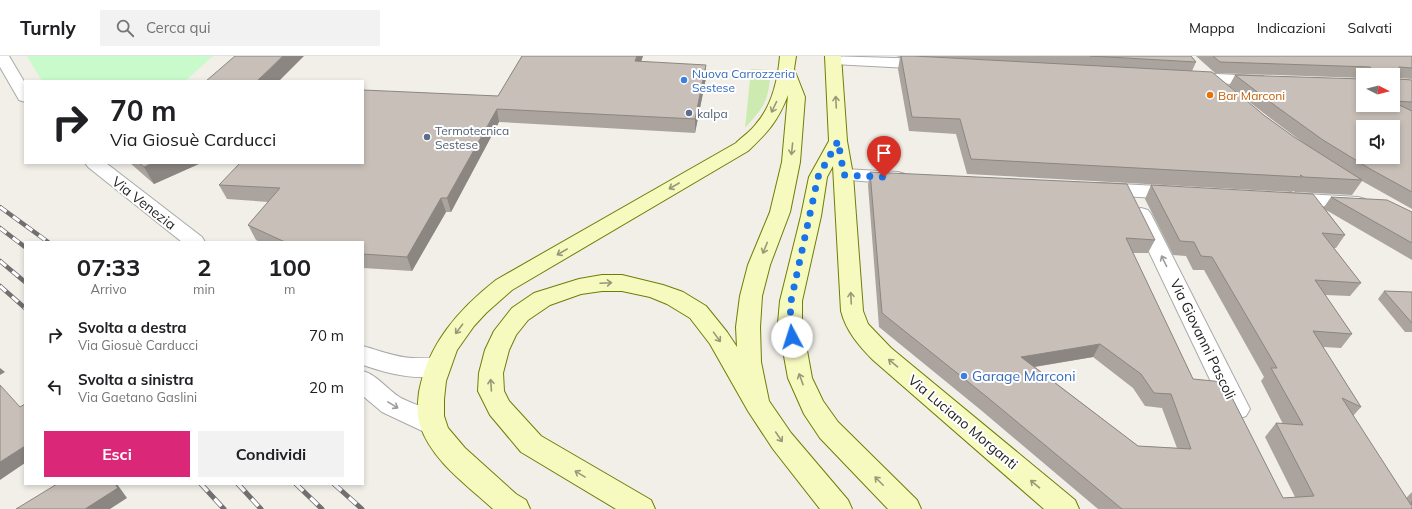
<!DOCTYPE html>
<html lang="it">
<meta charset="utf-8">
<style>
:root{--surface:#fff;--page:#f2f2f2;--text:#202124;--muted:#757577;--line:#e0e0e0;--accent:#db2777}
body{margin:0;font-family:Mulish,sans-serif;background:var(--page);color:var(--text);height:100vh;display:flex;flex-direction:column;font-size:15px;white-space:nowrap}
*{box-sizing:border-box;margin:0}
p{font-size:13px;color:var(--muted)}
.icon{flex:none;width:22px;height:22px;fill:none;stroke:currentColor;stroke-width:2;stroke-linecap:round;stroke-linejoin:round}
.map{position:relative;flex:1;overflow:hidden}
.drawer{position:absolute;left:24px;top:185px;width:340px;height:244px;display:flex;flex-direction:column;background:var(--surface);border-radius:0px;box-shadow:0 2px 6px #0003}
.drawer>*{flex:none}
.top-card{position:absolute;left:24px;top:24px;width:340px;height:84px;border-radius:0px;box-shadow:0 2px 6px #0003;background:#fff;color:var(--text);overflow:hidden}
.needle{width:26px;rotate:96deg}
.controls{position:absolute;left:1356px;top:12px;display:grid;gap:8px}
.controls a{display:grid;place-items:center;width:44px;height:44px;border-radius:0px;background:var(--surface);box-shadow:0 2px 6px #0003;font-size:20px}
.pin{position:absolute;display:grid;place-items:center;width:34px;height:34px;color:#fff;margin:-41px -17px;border-radius:50% 50% 50% 0;rotate:-45deg;box-shadow:0 0 4px #0007}
.pin .icon{rotate:45deg}
.me{position:absolute;width:44px;margin:-22px;rotate:355deg;stroke-linejoin:round;filter:drop-shadow(0 0 3px #0008)}
.turn{display:flex;align-items:center;gap:14px;height:84px;padding:0 20px;font-size:18px}
.turn .icon{width:52px;height:52px;stroke-width:2.5}
.turn b{display:block;font-size:28px;line-height:34px}
.eta{display:flex;justify-content:space-evenly;align-items:center;height:68px;text-align:center}
.eta b{font-size:24px;font-weight:700;line-height:28px}
.action{display:flex;gap:8px;margin-top:auto;padding:8px 20px}
.action a{flex:1;height:46px;border-radius:0px;background:var(--accent);color:#fff;font-size:16px;font-weight:700;line-height:46px;text-align:center}
.action a+a{background:var(--page);color:var(--text)}
ul{padding:0;list-style:none}
li{display:flex;align-items:center;gap:12px;height:52px;padding:0 20px}
li div{flex:1}
li b{display:block;font-size:15px}
li em{font-style:normal}
header{display:flex;align-items:center;gap:24px;box-sizing:border-box;height:56px;padding:0 20px;background:var(--surface);border-bottom:1px solid var(--line)}
header strong{font-size:19px}
nav{display:flex;gap:22px;margin-inline-start:auto;font-size:14px}
.search{width:280px;height:36px;background:var(--page);display:flex;align-items:center;gap:10px;box-sizing:border-box;padding:0 14px;border-radius:0px;color:var(--muted);font-size:15px}
.map>svg:first-child{display:block}
.grass{fill:#cdebb0}
.park{fill:#c8facc}
.lines{fill:none;stroke-linecap:round;stroke-linejoin:round}
.minor-casing{stroke:#a9a9a9;stroke-width:2}
.secondary-casing{stroke:#707d05;stroke-width:2}
.minor{fill:#fff;fill-rule:evenodd}
.secondary{fill:#f7fabf;fill-rule:evenodd}
.rail-far1-casing{stroke:#707070;stroke-width:4.5}
.rail-casing{stroke:#707070;stroke-width:5}
.rail-far1{stroke:#fff;stroke-width:3;stroke-dasharray:8;stroke-linecap:butt}
.rail{stroke:#fff;stroke-width:3.5;stroke-dasharray:10;stroke-linecap:butt}
.wall{fill:#aba49e;fill-rule:evenodd}
.shaded-wall{fill:#8b8681}
.building{fill:#c7bfb8;stroke:#8b8681;fill-rule:evenodd}
.oneway{stroke:#979978}
.oneway2{stroke:#9c9c9c}
.route{stroke:#1a73e8;stroke-width:7;stroke-dasharray:0 12.6}
.shop-dot{fill:#3f7fe0;stroke:#fff;stroke-width:1.5}
.food-dot{fill:#e8710a;stroke:#fff;stroke-width:1.5}
.service-dot{fill:#5c6f8a;stroke:#fff;stroke-width:1.5}
.labels{text-anchor:middle;dominant-baseline:central;stroke-width:4;stroke-linejoin:round;paint-order:stroke}
.far-shop-label{font-size:12px;fill:#366cbe;stroke:#fff;text-anchor:start}
.far-food-label{font-size:12px;fill:#c56008;stroke:#fff;text-anchor:start}
.far-service-label{font-size:12px;fill:#4e5e75;stroke:#fff;text-anchor:start}
.street-label{font-size:14px;fill:#222;stroke:#fff}
.shop-label{font-size:14px;fill:#366cbe;stroke:#fff;text-anchor:start}
</style>
<header>
<strong>Turnly</strong>
<div class="search"><svg class="icon" aria-label="search" viewBox="0 0 24 24"><circle cx="10" cy="10" r="6"/><path d="M15 15l6 6"/></svg>Cerca qui</div>
<nav><a>Mappa</a><a>Indicazioni</a><a>Salvati</a></nav>
</header>
<div class="map">
<svg width="1412" height="453" viewBox="0 0 1412 453">
<rect width="100%" height="100%" fill="#f2efe9"/>
<path class="grass" d="M751,13L771,14C768,45 766,49 745,72Z"/>
<path class="park" d="M27,0H213L185,25H42Z"/>
<g class="lines">
<g class="minor-casing">
<g id="minor">
<path d="M0,0H9L25,27V46L19,44L0,11Z"/>
<path d="M827,0L928,3L933,5L936,8L933,11L928,13L833,8L828,6L825,3Z"/>
<path d="M1192,17L1262,20L1268,22L1270,25L1268,28L1262,30L1186,25L1184,22L1186,19Z"/>
<path d="M85,107H106L202,181L205,186H182L88,111Z"/>
<path d="M844,113L898,116L905,118L907,122L905,126L898,128L837,123L835,119L837,115Z"/>
<path d="M1100,127L1178,131L1185,133L1188,137L1185,141L1178,143L1100,139L1093,137L1090,133L1093,129Z"/>
<path d="M1288,137L1358,141L1365,143L1368,147L1365,151L1358,153L1281,147L1278,143L1281,139Z"/>
<path d="M1141,152L1148,154L1151,158L1250,353L1246,360L1237,363L1228,360L1224,353L1131,158L1134,154Z"/>
<path d="M363,290C380,295 395,301 412,302C424,302 435,301 447,304L450,311L447,318C420,326 389,318 363,309Z"/>
<path d="M363,315C379,320 387,334 401,342C416,350 439,354 446,369L442,377L433,380L382,356L363,340Z"/>
</g>
</g>
<g class="secondary-casing">
<g id="secondary">
<path d="M780,0H796L794,13L805,41L800,106L790,156L770,209L762,240L760,271L761,306L769,345L791,377L848,444L852,453H820L773,393L748,355L710,288L690,262L667,248L650,241L622,235H602L581,238L550,249L528,264L516,279L509,294L503,317L504,335L509,345L541,380L651,444L655,453H616L521,396L490,359L478,335L479,317L485,294L494,275L512,252L534,237L579,223L602,219H622L663,229L683,236L706,250L727,276L737,291L736,271L740,240L748,209L770,156L782,106L788,39C778,65 768,76 748,95L512,234L486,257L474,270L457,294L446,325L444,343V360L448,372L465,392L516,438L526,444L530,453H493C467,429 431,404 420,369C416,359 418,346 419,336C428,288 459,253 496,224L736,87C742,81 751,75 756,68C772,50 778,23 780,0Z"/>
<path d="M825,0H841L847,85L853,119L863,255L868,268L891,292L1075,444L1079,453H1044L873,304C859,290 846,275 841,255L833,110L827,121L821,160L802,245V267L812,322L823,345L838,366L917,444L921,453H888L820,382L804,358L788,322L778,267L780,245L801,160L809,121L829,85Z"/>
</g>
</g>
<use href="#minor" class="minor"/>
<use href="#secondary" class="secondary"/>
<g class="rail-far1-casing">
<g id="rail-far1">
<path d="M0,151L48,186"/>
<path d="M0,172L25,191"/>
<path d="M0,205L25,226"/>
<path d="M0,230L25,252"/>
</g>
</g>
<g class="rail-casing">
<g id="rail">
<path d="M201,428L224,453"/>
<path d="M238,428L261,453"/>
<path d="M296,428L322,453"/>
<path d="M334,428L362,453"/>
</g>
</g>
<use href="#rail-far1" class="rail-far1"/>
<use href="#rail" class="rail"/>
</g>
<g class="wall">
<path d="M522,0H643L641,6L706,22L695,77L499,66L451,156H446L412,215L363,212V186H260L256,184L248,169L268,146L227,143L219,129L498,40Z"/>
<path d="M896,0H1191L1196,6L1192,15L1265,60L1294,81L1305,88L1270,62L1229,30L1235,19L1363,49L1393,19H1363V22L1215,17L1196,0H1412V23L1399,22V23L1412,24V153L1362,125L1352,139L1295,136L1293,135L1292,136L967,118L956,78L909,75L898,13L900,1Z"/>
<path d="M130,107H201L154,128Z"/>
<path d="M870,116L1155,184L1148,197H1133L1193,323L1283,442L1295,441L1265,381L1276,367L1283,368L1261,325L1264,321L1204,214H1193L1186,200L1173,199L1145,143L1151,129L1324,151L1331,141L1412,156V204L1326,154L1345,179L1336,192H1334L1361,227L1350,240L1325,239L1352,278L1341,292L1323,291L1361,351L1353,360L1406,442L1412,436V453H1098L982,355L879,271L868,129ZM1093,301L1133,332L1145,350L1162,352L1177,392L1138,390L1035,311Z"/>
<path d="M1384,235L1412,236V276H1405L1378,243Z"/>
</g>
<g class="shaded-wall">
<path d="M283,0H304L279,25H257Z"/>
<path d="M637,0H643L636,19L635,5Z"/>
<path d="M706,9V22L695,77V63Z"/>
<path d="M497,53L499,66L451,156L447,142Z"/>
<path d="M153,107H201L154,128L144,111Z"/>
<path d="M441,142L446,156L412,215L407,201Z"/>
<path d="M1100,288L1093,301L1015,314L1021,301Z"/>
<path d="M0,312L5,316L0,319Z"/>
<path d="M25,390V407L0,424V406Z"/>
<path d="M115,428H117L127,442L110,453H85Z"/>
</g>
<g class="building">
<path d="M235,0H283L257,25H206Z"/>
<path d="M522,0H637L635,5L706,9L695,63L497,53L447,142H441L407,201L363,198V186H285L248,169L280,132L219,129L240,107H363V34L498,40Z"/>
<path d="M901,0H914L1212,16L1265,60L1294,81L1362,124L1304,121L1300,119L1302,121L971,103L960,63L912,61Z"/>
<path d="M1090,0H1191L1196,6Z"/>
<path d="M1213,0H1412V12L1399,11V23L1412,24V46L1393,45V19H1371V12L1370,11L1220,6Z"/>
<path d="M1235,19L1363,23V49H1393V46L1412,55V136L1372,114L1323,84L1277,51ZM1363,71H1393V101H1363Z"/>
<path d="M139,107H153L144,111Z"/>
<path d="M870,116L1127,128L1155,184L1126,182L1193,323L1224,326L1283,442L1314,440L1276,367L1303,369L1271,312H1277L1212,201L1201,200L1194,186L1180,185L1151,129L1313,138L1345,179L1322,177L1361,227L1315,224L1352,278L1313,275L1361,351L1342,342L1411,449L1412,445V453H1122L987,341L882,257ZM1100,288L1141,318L1154,337L1171,338L1191,393L1138,390L1021,301Z"/>
<path d="M1331,141L1387,144L1412,156V187Z"/>
<path d="M1384,235L1412,236V267Z"/>
<path d="M0,329L20,351L25,348V390L0,406Z"/>
<path d="M57,428H115L118,432L85,453H16Z"/>
</g>
<defs><path id="oneway-shaft" d="M-6 0H5M1.5-3L5.5 0L1.5 3" fill="none" stroke-width="1.6" stroke-linecap="round" stroke-linejoin="round"/></defs>
<g class="oneway">
<use href="#oneway-shaft" transform="translate(836 46) rotate(-93)"/>
<use href="#oneway-shaft" transform="translate(774 51) rotate(115)"/>
<use href="#oneway-shaft" transform="translate(792 93) rotate(96)"/>
<use href="#oneway-shaft" transform="translate(674 130) rotate(150)"/>
<use href="#oneway-shaft" transform="translate(765 192) rotate(112)"/>
<use href="#oneway-shaft" transform="translate(562 196) rotate(150)"/>
<use href="#oneway-shaft" transform="translate(606 227) rotate(-3)"/>
<use href="#oneway-shaft" transform="translate(851 242) rotate(-93)"/>
<use href="#oneway-shaft" transform="translate(459 273) rotate(127)"/>
<use href="#oneway-shaft" transform="translate(717 281) rotate(54)"/>
<use href="#oneway-shaft" transform="translate(893 307) rotate(-140)"/>
<use href="#oneway-shaft" transform="translate(801 323) rotate(-110)"/>
<use href="#oneway-shaft" transform="translate(491 329) rotate(-94)"/>
<use href="#oneway-shaft" transform="translate(779 381) rotate(56)"/>
<use href="#oneway-shaft" transform="translate(580 418) rotate(-149)"/>
<use href="#oneway-shaft" transform="translate(879 425) rotate(-135)"/>
<use href="#oneway-shaft" transform="translate(1035 428) rotate(-140)"/>
</g>
<g class="oneway2">
<use href="#oneway-shaft" transform="translate(1164 205) rotate(-116)"/>
<use href="#oneway-shaft" transform="translate(393 349) rotate(31)"/>
</g>
<g class="lines">
<path class="route" d="M792,281L790,267L791,245L818,121L838,85L844,119L884,121"/>
</g>
<g class="shop-dot">
<circle cx="684" cy="24" r="4"/>
<circle cx="964" cy="320" r="4"/>
</g>
<circle class="food-dot" cx="1210" cy="39" r="4"/>
<g class="service-dot">
<circle cx="689" cy="57" r="4"/>
<circle cx="427" cy="81" r="4"/>
</g>
<g class="labels">
<g class="far-shop-label">
<text x="692" y="17">Nuova Carrozzeria<tspan x="692" dy="14">Sestese</tspan></text>
</g>
<g class="far-food-label">
<text x="1218" y="39">Bar Marconi</text>
</g>
<g class="far-service-label">
<text x="697" y="57">kalpa</text>
<text x="435" y="74">Termotecnica<tspan x="435" dy="14">Sestese</tspan></text>
</g>
<g class="street-label">
<text transform="translate(144 147) rotate(38)">Via Venezia</text>
<text transform="translate(1203 283) rotate(64)">Via Giovanni Pascoli</text>
<text transform="translate(963 366) rotate(40)">Via Luciano Morganti</text>
</g>
<g class="shop-label">
<text x="972" y="320">Garage Marconi</text>
</g>
</g>
</svg>
<div class="controls">
<a><svg class="needle" viewBox="-14 -14 28 28"><path d="M0-13l5 13h-10z" fill="#e53935"/><path d="M0 13l5-13h-10z" fill="#757577"/></svg></a>
<a><svg class="icon" aria-label="sound" viewBox="0 0 24 24"><path d="M4 9h4l5-4v14l-5-4H4zM17 9q2 3 0 6"/></svg></a>
</div>
<div class="pin" style="left:884px;top:121px;background:#d93025"><svg class="icon" aria-label="arrive" viewBox="0 0 24 24"><path d="M6 21V4h12l-3 4 3 4H6"/></svg></div>
<svg class="me" style="left:792px;top:281px" viewBox="-20 -20 40 40"><circle r="19" fill="#fff"/><path d="M0-13L10 11 0 6-10 11z" fill="#1a73e8"/></svg>
<div class="top-card">
<div class="turn"><svg class="icon" aria-label="right" viewBox="0 0 24 24"><path d="M7 20v-9h11M14 6l5 5-5 5"/></svg><div><b>70 m</b>Via Giosuè Carducci</div></div>
</div>
<section class="drawer">
<div class="eta">
<div><b>07:33</b><p>Arrivo</p></div>
<div><b>2</b><p>min</p></div>
<div><b>100</b><p>m</p></div>
</div>
<ul>
<li><svg class="icon" aria-label="right" viewBox="0 0 24 24"><path d="M7 20v-9h11M14 6l5 5-5 5"/></svg><div><b>Svolta a destra</b><p>Via Giosuè Carducci</p></div><em>70 m</em></li>
<li><svg class="icon" aria-label="left" viewBox="0 0 24 24"><path d="M17 20v-9H6M10 6l-5 5 5 5"/></svg><div><b>Svolta a sinistra</b><p>Via Gaetano Gaslini</p></div><em>20 m</em></li>
</ul>
<div class="action"><a>Esci</a><a>Condividi</a></div>
</section>
</div>
